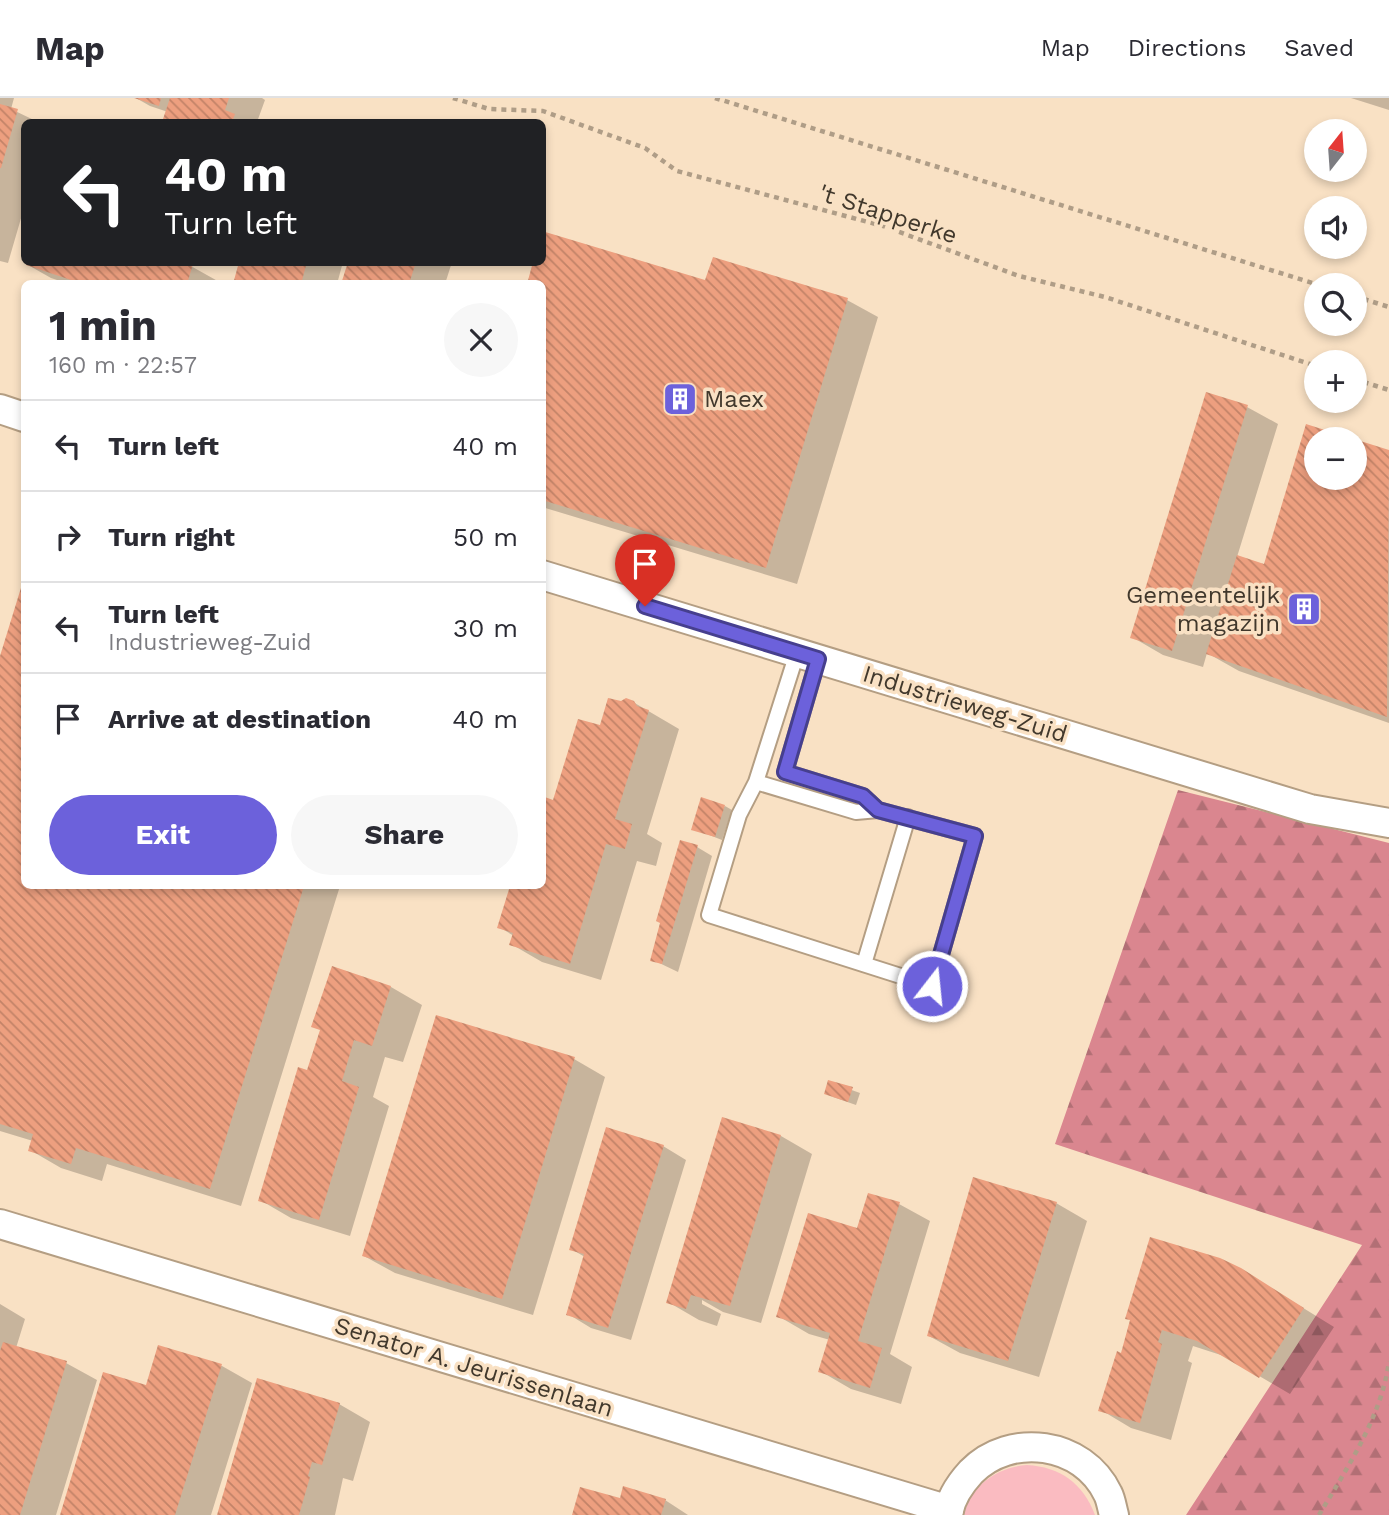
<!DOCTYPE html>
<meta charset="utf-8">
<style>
:root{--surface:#fff;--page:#f7f7f7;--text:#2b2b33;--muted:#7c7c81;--line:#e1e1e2;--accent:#6c61db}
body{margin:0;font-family:"Work Sans",sans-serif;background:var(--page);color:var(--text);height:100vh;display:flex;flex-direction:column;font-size:26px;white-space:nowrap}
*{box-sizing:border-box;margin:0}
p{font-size:23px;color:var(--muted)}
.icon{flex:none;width:38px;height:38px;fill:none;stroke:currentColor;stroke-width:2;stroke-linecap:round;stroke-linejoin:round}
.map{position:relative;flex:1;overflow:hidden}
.details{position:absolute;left:21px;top:182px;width:525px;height:609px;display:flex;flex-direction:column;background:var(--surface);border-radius:10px;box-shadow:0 4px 10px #0003}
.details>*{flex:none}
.banner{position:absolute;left:21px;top:21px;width:525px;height:147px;border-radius:10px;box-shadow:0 4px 10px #0003;background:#202124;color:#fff;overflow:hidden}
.needle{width:46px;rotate:17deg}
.buttons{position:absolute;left:1304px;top:21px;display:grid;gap:14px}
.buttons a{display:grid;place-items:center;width:63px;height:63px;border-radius:50%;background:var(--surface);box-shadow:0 4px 10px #0003;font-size:35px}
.pin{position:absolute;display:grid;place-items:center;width:60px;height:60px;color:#fff;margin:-72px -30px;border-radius:50% 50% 50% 0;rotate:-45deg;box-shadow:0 0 7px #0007}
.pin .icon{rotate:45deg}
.me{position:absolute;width:77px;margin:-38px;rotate:16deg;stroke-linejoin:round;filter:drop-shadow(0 0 5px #0008)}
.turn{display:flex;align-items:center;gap:24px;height:147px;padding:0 28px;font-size:32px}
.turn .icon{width:91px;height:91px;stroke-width:2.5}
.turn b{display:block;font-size:49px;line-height:60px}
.round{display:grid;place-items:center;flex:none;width:74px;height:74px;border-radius:37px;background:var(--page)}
.headline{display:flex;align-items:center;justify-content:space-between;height:119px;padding:0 28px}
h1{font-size:42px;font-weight:700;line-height:52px}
.button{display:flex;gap:14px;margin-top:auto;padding:14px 28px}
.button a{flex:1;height:80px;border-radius:42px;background:var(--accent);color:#fff;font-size:28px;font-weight:700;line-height:80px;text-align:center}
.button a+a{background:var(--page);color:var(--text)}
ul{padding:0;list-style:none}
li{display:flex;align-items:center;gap:21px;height:91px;padding:0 28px;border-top:2px solid var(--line)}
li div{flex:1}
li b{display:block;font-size:26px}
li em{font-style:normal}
header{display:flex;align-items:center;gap:42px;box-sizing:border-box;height:98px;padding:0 35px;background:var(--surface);border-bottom:2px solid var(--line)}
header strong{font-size:33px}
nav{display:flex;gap:38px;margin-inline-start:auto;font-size:24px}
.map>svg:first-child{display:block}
.grass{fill:#fabbc1}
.forest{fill:url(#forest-firs)}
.shadow{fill:#0003}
.building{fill:url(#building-back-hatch)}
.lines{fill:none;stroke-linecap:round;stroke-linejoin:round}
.service-casing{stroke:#b49e83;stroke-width:18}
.minor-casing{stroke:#b49e83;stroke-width:32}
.path{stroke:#af9d87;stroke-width:4.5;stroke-dasharray:5 5;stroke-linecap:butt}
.service{stroke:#fff;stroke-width:14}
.minor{stroke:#fff;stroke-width:28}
.route-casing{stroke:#463f8e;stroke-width:18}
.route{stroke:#6c61db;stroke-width:12}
.labels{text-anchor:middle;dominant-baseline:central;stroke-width:7;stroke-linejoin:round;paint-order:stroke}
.street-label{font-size:24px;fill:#41382c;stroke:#f9e1c4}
.poi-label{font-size:24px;fill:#41382c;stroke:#f9e1c4;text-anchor:start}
</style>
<header>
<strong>Map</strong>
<nav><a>Map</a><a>Directions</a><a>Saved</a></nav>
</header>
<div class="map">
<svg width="1389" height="1417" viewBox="0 0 1389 1417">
<defs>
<pattern id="forest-firs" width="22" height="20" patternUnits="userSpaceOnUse" patternTransform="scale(1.75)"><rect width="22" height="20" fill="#da868f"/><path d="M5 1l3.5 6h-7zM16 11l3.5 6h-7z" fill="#b26f75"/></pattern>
<pattern id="building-back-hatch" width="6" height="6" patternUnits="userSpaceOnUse" patternTransform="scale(1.75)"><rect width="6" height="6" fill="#ed9f7f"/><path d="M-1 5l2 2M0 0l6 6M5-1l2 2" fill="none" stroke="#c28368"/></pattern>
</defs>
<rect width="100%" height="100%" fill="#f9e1c4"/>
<path class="grass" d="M1027,1367C1060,1369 1083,1385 1095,1417H964C970,1387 998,1369 1027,1367Z"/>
<path class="forest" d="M1178,692L1389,745V1417H1186L1362,1147L1055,1046Z"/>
<g class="shadow">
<path d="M0,0H14L11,11L38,24H24V110L8,165L0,163Z"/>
<path d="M136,0H262L265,2L257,24H164L168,14L150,8Z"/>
<path d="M1351,0H1389V12Z"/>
<path d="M29,164H190L189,167L223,186H69L51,180L28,167Z"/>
<path d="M241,164H343L337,186H235Z"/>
<path d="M349,164H452L445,186H343Z"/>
<path d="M707,184L847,202L878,219L797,486L542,409V186Z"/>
<path d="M1247,309L1278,326L1237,459L1265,469L1307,328L1349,341H1316V380H1354V343L1389,354V625L1239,573L1207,555L1203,569L1163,557L1132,539Z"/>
<path d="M24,484V788H340L241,1108L107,1066L102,1083L61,1070L30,1052L33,1043L0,1033V564Z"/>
<path d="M633,604L679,631L647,736L662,745L656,768L637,763L601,882L542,864L511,846L514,838L499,829L512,788H542L554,704L601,629Z"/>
<path d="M725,708L732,712L722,742L694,731Z"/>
<path d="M697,749L712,758L678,874L653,862Z"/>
<path d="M333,870L391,889L422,907L403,964L385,959L373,999L389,1008L350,1138L291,1120L260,1102L308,975L322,932Z"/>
<path d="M574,961L605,979L533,1217L395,1175L364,1158Z"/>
<path d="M829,984L860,995L856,1007L833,999Z"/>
<path d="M723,1021L781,1038L812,1056L761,1225L723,1214L702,1202V1206L721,1216L717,1228L699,1222L668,1204Z"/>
<path d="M663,1048L686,1062L631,1242L591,1230L568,1216L585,1159L571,1151Z"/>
<path d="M1056,1105L1087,1123L1039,1279L960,1255L929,1238Z"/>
<path d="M899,1106L930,1123L890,1256L912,1269L901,1306L851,1291L820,1273L830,1242L809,1236L778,1218L858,1132Z"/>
<path d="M1240,1171L1334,1229L1290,1296L1227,1259L1193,1248L1188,1263L1192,1265L1171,1342L1131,1330L1101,1312L1122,1257Z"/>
<path d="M0,1206L25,1221L16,1250L66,1265L97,1282L56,1417H0Z"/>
<path d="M159,1249L222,1268L252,1285L211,1417H62L147,1289Z"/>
<path d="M339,1306L370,1324L353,1383L343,1380L335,1417H219Z"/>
<path d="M665,1402L688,1417H573L621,1403Z"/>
</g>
<g class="building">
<path d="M134,0H161L159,8Z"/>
<path d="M170,0H229L225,12L235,16L232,24H162Z"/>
<path d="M0,6L18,11L1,70H0Z"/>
<path d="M542,133L705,182L713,159L848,200L766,470L542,402V186H527L533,164H542Z"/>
<path d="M27,164H188L193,166L187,186H83L26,167Z"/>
<path d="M239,164H307L301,186H233Z"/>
<path d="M348,164H416L409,186H341Z"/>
<path d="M1206,294L1248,307L1172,553L1130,540Z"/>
<path d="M1306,326L1353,341H1316V380H1354V341L1389,352L1387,619L1206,556L1237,457L1264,466Z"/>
<path d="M24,480V788H304L210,1091L76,1050L71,1066L28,1053L33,1036L0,1026V558Z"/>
<path d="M608,600L621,603L626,600L634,603L637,608L649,612L615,721L632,726L625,751L606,746L570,866L509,847L513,835L497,830L510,788H542V698L553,702L578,621L600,627Z"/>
<path d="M701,699L725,707L715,739L691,732Z"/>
<path d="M680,742L698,747L662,866L650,863L660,825L656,823Z"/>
<path d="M332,868L391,888L372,948L354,942L342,983L359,989L319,1122L258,1103L298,969L307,972L320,932L311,929Z"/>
<path d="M436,917L575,959L502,1201L362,1158Z"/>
<path d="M828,982L853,989L848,1004L824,996Z"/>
<path d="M722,1019L781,1037L730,1208L691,1197L686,1211L666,1205Z"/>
<path d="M606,1029L664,1047L608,1230L566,1217L584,1156L569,1152Z"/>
<path d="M973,1079L1057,1104L1008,1263L927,1238Z"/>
<path d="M868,1095L900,1104L858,1243L882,1250L870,1290L818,1274L830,1235L776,1219L808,1115L857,1130Z"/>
<path d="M1150,1139L1220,1160L1241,1170L1304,1210L1259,1280L1197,1243L1162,1232L1158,1244L1162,1246L1140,1325L1098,1313L1117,1253L1121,1255L1130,1222L1125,1221Z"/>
<path d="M3,1244L67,1263L20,1417H0V1253Z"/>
<path d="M158,1247L222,1266L175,1417H60L103,1274L146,1287Z"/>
<path d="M257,1280L340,1305L322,1367L312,1364L308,1378L310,1379L299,1417H217Z"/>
<path d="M623,1388L666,1401L661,1417H572L580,1389L620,1400Z"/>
</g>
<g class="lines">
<g class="service-casing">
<g id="service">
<path d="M818,561L785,674L863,698L878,712"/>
<path d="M756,684L856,714L878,712L975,738L932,888L709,817L739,717L756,684L797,555"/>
<path d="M864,866L908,719"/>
</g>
</g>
<g class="minor-casing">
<g id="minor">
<path d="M0,311L24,319"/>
<path d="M542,477L1310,711L1389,725"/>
<path d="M0,1126L949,1412"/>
<path d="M948,1417C950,1401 960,1386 971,1374C1010,1334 1083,1343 1108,1396C1111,1402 1112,1410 1114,1417"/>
</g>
</g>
<g class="path">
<path d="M453,0L489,11L543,13L645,50L677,73L883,128L1019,178L1105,199L1316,268"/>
<path d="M715,0L1319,187"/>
<path d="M1354,198L1389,209"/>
<path d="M1354,281L1389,292"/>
<path d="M1319,1417C1347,1370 1382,1318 1389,1263"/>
</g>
<use href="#service" class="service"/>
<use href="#minor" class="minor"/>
</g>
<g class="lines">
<g class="route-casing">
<path id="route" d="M645,508L818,561L785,674L863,698L878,712L975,738L932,888"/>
</g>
<use href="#route" class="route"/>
</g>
<defs>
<g id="building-square" transform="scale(1.75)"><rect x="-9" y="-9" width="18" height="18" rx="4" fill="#6c61db" stroke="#f9e1c4"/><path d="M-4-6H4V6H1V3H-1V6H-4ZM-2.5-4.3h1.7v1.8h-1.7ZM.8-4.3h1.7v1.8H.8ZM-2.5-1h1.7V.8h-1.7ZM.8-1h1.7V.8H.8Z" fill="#fff"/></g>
</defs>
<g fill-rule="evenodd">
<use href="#building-square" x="680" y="301"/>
<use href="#building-square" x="1304" y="511"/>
</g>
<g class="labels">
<g class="street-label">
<text transform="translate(888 116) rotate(18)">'t Stapperke</text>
<text transform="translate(965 606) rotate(17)">Industrieweg-Zuid</text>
<text transform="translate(474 1269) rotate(17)">Senator A. Jeurissenlaan</text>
</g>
<g class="poi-label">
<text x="704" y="301">Maex</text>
<text x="1280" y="497" text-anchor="end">Gemeentelijk<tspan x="1280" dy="28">magazijn</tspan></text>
</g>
</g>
</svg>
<div class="buttons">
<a><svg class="needle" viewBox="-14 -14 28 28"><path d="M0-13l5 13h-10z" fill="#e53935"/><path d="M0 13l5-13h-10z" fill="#7c7c81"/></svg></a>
<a><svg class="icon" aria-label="sound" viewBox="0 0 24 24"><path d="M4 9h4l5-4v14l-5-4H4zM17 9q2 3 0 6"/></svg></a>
<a><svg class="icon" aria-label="search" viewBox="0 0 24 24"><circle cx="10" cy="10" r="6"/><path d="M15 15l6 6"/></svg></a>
<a>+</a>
<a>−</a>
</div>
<div class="pin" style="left:645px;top:508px;background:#d93025"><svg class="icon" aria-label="arrive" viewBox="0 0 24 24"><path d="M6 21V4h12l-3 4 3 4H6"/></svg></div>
<svg class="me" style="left:932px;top:888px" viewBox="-20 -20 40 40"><circle r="17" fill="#6c61db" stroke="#fff" stroke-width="3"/><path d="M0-11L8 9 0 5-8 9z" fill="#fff"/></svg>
<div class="banner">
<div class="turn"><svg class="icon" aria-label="left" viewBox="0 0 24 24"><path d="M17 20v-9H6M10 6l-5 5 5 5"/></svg><div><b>40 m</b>Turn left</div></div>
</div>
<section class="details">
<div class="headline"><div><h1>1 min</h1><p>160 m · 22:57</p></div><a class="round"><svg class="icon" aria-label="close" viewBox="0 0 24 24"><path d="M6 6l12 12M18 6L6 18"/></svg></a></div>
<ul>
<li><svg class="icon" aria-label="left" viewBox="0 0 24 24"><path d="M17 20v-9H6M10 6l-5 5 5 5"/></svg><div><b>Turn left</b></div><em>40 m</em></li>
<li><svg class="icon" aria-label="right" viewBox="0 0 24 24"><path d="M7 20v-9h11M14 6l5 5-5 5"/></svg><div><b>Turn right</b></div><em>50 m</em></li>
<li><svg class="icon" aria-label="left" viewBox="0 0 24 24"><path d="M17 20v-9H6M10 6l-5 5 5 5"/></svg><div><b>Turn left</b><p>Industrieweg-Zuid</p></div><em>30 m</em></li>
<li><svg class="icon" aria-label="arrive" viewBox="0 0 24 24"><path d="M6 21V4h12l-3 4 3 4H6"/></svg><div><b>Arrive at destination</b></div><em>40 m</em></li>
</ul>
<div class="button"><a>Exit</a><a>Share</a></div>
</section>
</div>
